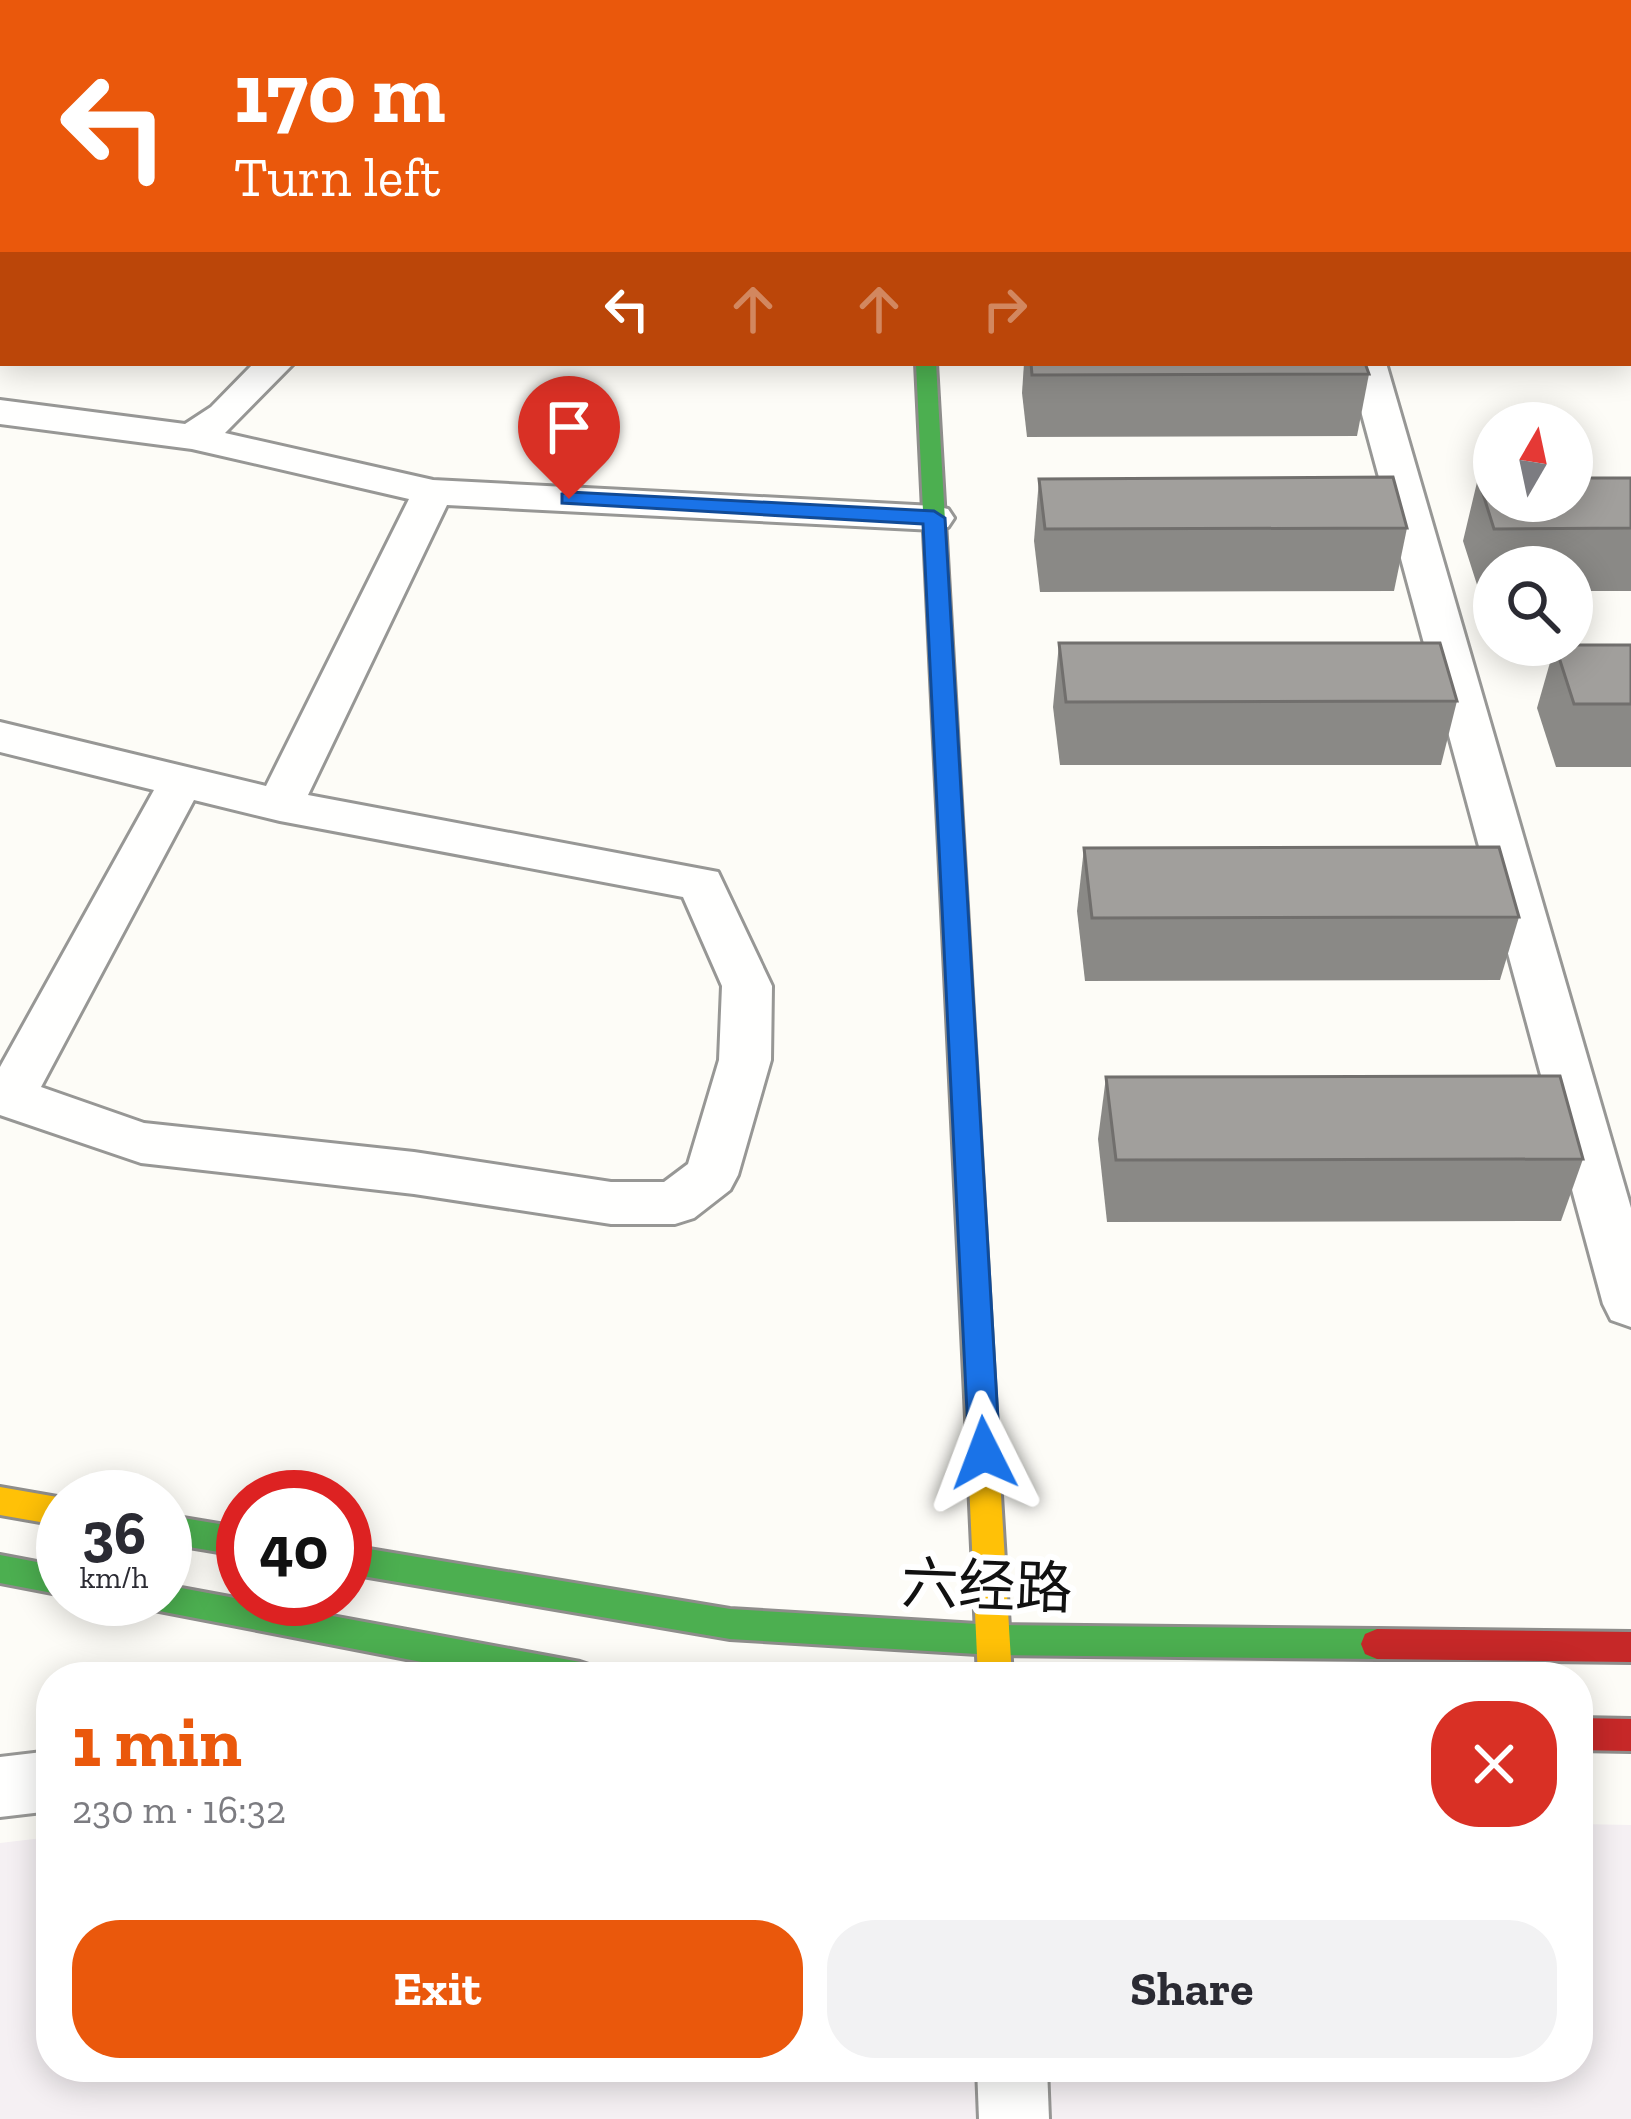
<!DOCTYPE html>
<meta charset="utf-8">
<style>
:root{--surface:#fff;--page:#f2f2f3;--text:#2b2b33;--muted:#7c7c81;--accent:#ea580c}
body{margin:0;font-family:"Zilla Slab","Noto Sans SC",serif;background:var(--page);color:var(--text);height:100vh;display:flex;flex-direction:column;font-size:45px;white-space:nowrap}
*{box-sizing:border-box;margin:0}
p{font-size:39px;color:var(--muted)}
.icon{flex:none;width:66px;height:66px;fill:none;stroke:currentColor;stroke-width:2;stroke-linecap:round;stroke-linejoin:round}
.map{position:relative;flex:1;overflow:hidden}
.drawer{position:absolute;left:36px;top:1662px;width:1557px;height:420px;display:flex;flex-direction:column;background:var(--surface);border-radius:48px;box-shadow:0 6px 30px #0003}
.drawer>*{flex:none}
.banner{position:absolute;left:0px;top:0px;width:1632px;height:366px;box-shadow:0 6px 30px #0003;background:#ea580c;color:#fff;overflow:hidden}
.needle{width:78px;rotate:9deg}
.tools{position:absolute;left:1473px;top:402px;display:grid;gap:24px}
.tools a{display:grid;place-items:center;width:120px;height:120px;border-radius:50%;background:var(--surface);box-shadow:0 6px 30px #0003;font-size:60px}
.speed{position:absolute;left:36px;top:1470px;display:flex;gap:24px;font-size:60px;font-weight:700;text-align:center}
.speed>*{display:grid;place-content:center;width:156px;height:156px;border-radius:50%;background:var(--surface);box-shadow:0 6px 30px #0003;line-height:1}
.speed small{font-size:30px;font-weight:400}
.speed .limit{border:18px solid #d22;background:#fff;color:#111}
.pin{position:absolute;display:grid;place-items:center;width:102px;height:102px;color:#fff;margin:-123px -51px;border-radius:50% 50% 50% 0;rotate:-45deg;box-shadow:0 0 12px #0007}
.pin .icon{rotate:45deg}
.me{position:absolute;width:132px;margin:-66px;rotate:357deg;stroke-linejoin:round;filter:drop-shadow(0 0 9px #0008)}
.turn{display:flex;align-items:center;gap:42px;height:252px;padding:0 36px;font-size:54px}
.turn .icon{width:156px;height:156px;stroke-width:2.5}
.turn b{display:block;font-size:84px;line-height:102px}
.lanes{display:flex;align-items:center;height:114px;padding:0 36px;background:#0003;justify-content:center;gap:60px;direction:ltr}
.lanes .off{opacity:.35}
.round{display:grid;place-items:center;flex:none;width:126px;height:126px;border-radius:48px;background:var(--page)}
.overview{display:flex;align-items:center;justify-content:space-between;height:204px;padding:0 36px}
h1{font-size:72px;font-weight:700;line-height:90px;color:var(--accent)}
.button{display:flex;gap:24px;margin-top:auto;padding:24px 36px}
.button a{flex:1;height:138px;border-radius:48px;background:var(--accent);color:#fff;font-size:48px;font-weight:700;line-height:138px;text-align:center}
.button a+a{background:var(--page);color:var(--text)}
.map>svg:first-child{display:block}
.industrial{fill:#f5f0f3}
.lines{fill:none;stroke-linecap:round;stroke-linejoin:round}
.lane-casing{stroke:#979795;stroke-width:6}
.street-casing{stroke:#979795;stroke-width:6}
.fast-casing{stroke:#8e8d8b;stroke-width:6}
.slow-casing{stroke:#8e8d8b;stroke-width:6}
.jam-casing{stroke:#8e8d8b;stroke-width:6}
.lane{fill:#fffffe;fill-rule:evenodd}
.street{fill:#fffffe;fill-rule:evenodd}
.fast{fill:#4caf50;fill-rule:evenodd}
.slow{fill:#ffc107;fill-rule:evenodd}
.jam{fill:#c62828;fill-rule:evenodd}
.wall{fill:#8a8986}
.building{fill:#a19f9c;stroke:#716f6d;stroke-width:3}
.route{fill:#1a73e8;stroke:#114b97;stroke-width:3}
.labels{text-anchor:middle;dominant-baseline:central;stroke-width:12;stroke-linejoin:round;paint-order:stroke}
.near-street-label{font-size:57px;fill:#111;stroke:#fff}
</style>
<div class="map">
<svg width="1631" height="2119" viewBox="0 0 1631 2119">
<rect width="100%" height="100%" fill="#fdfcf7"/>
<path class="industrial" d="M1578,1824L1631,1825V2119H0V1843L51,1837V2067H1578Z"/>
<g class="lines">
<g class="lane-casing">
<g id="lane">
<rect x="470" y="0" width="16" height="3"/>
<path d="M710,0H775L708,3Z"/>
</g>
</g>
<g class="street-casing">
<g id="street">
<rect x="1629" y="11" width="2" height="18"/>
<path d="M0,48L3,49V69L0,68Z"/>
<rect x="0" y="223" width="3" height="22"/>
<path d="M254,363H294L225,433L433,480L934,506L948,509L954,518L948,527L934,530L447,505L308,795L718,872L772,986L771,1060L738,1175L730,1190L694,1218L675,1224H611L414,1194L141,1163L0,1115V1067L154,790L0,752V722L266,786L409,499L192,449L0,424V400L185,424L211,407ZM194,800L280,821L683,897L722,986L719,1060L688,1164L664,1182H611L414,1152L144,1123L41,1087Z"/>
<path d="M1348,363H1386L1631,1208V1327L1611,1320L1603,1304Z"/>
<path d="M51,1751V1811L0,1817V1757Z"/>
<path d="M977,2067H1047L1049,2119H979Z"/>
</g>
</g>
<g class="fast-casing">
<g id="fast">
<rect x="899" y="0" width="16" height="3"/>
<path d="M916,363H936L995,1396L991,1405L980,1409L969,1405L965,1396Z"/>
<path d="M165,1515L243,1528V1556L165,1543Z"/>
<path d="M345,1545L730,1609L994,1625L1377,1629L1389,1634L1393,1644L1389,1654L1377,1659L994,1655L730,1639L345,1573Z"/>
<path d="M0,1555L63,1567V1595L0,1583Z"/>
<path d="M165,1585L580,1662L592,1666L597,1677H499L149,1609L144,1599H165Z"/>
</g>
</g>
<g class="slow-casing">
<g id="slow">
<path d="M980,1383L991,1387L995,1396L1012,1677H978L965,1396L969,1387Z"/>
<path d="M0,1487L63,1498V1526L0,1515Z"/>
</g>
</g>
<g class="jam-casing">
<g id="jam">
<path d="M1377,1629L1631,1632V1662L1377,1659L1365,1654L1361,1644L1365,1634Z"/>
<path d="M1578,1718L1631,1719V1751L1578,1750Z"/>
</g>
</g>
<use href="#lane" class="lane"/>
<use href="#street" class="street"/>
<use href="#fast" class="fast"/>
<use href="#slow" class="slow"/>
<use href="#jam" class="jam"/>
</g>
<g class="wall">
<path d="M1024,363H1365L1369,374L1357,436L1027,437L1022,393Z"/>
<path d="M1478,478H1631V591H1572V567H1494V591H1479L1463,541Z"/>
<path d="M1039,479L1407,528L1394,591L1040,592L1034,541Z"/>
<path d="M1059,643L1457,701L1441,765H1060L1053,707Z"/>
<path d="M1555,645H1631V767H1556L1537,708Z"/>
<path d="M1084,848L1519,917L1500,980L1085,981L1077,911Z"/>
<path d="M1106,1077L1583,1159L1561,1221L1107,1222L1098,1139Z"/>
</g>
<g class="building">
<path d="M1031,363H1365L1369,374L1032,375Z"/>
<path d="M1393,477L1407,528L1045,529L1039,479Z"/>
<path d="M1478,478H1494V501H1572V478H1631V528L1494,529Z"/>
<path d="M1059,643H1440L1457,701L1066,702Z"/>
<path d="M1555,645H1631V704H1574Z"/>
<path d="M1499,847L1519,917L1092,918L1084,848Z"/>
<path d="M1560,1076L1583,1159L1116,1160L1106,1077Z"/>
</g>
<path class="route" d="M569,492L934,511L945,518L1000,1453L995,1463L984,1467L973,1463L969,1453L923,524L562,503V494Z"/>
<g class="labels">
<g class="near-street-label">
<text transform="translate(987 1586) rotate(2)">六经路</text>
</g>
</g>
</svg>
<div class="tools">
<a><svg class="needle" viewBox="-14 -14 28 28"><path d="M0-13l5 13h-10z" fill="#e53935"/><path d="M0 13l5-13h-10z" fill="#7c7c81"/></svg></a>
<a><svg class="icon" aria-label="search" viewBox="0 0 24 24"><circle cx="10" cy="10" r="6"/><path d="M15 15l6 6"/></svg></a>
</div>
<div class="speed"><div>36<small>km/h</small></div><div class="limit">40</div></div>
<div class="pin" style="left:569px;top:499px;background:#d93025"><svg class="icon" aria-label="arrive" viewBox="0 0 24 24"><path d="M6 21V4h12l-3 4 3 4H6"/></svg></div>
<svg class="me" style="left:984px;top:1453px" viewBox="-20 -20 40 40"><path d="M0-17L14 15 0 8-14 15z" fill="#1a73e8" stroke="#fff" stroke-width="4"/></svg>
<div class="banner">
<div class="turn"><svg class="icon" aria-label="left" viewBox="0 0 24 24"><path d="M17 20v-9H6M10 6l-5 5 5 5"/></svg><div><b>170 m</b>Turn left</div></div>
<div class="lanes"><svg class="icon" aria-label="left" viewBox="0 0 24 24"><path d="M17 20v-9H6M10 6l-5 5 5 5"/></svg><svg class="icon off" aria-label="ahead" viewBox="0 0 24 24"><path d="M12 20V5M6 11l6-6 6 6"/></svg><svg class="icon off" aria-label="ahead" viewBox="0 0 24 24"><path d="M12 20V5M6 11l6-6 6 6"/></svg><svg class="icon off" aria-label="right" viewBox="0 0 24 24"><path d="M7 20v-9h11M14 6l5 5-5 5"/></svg></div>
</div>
<section class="drawer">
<div class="overview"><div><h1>1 min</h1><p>230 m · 16:32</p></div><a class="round" style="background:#d93025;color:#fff"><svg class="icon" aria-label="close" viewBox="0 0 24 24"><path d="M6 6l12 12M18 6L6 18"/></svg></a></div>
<div class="button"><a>Exit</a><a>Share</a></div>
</section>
</div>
